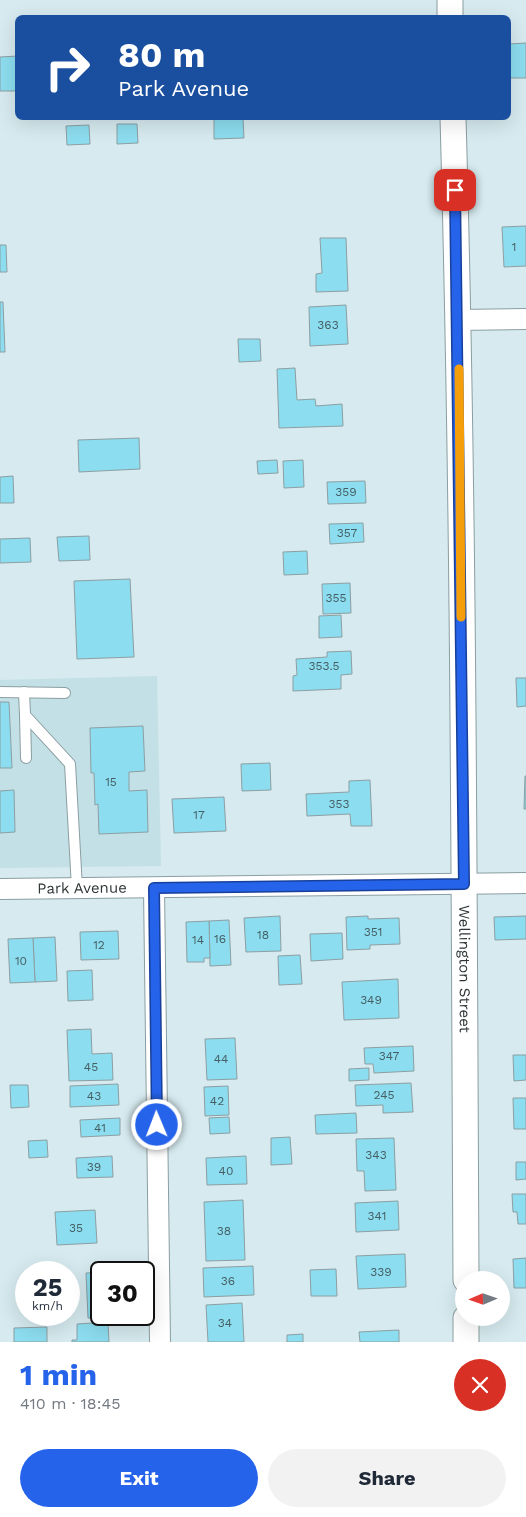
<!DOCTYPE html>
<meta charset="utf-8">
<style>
:root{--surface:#fff;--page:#f2f2f3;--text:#1f2937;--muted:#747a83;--accent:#2563eb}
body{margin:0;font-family:"Work Sans",sans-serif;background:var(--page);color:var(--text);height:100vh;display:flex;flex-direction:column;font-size:19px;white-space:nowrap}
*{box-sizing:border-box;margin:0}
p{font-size:16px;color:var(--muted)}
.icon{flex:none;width:28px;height:28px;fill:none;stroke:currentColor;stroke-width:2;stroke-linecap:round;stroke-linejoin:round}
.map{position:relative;height:1342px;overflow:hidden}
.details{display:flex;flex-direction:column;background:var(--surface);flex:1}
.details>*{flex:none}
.banner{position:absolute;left:15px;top:15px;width:496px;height:105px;border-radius:8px;box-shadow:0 5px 20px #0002;background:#1a4fa0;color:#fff;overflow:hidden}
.needle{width:32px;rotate:268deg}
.buttons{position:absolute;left:455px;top:1271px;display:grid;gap:10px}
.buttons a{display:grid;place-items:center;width:55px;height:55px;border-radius:50%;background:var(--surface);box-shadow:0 5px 20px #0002;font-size:25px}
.speed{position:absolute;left:15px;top:1261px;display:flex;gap:10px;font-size:25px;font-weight:700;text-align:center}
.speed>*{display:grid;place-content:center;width:65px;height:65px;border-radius:50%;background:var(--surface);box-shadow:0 5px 20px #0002;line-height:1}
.speed small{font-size:12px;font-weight:400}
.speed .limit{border:2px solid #111;border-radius:8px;background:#fff;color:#111}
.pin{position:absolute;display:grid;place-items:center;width:42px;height:42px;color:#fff;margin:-21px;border-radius:10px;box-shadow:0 2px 8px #0006}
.me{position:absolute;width:55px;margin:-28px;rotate:359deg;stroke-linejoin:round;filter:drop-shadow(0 0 4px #0008)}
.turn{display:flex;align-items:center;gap:18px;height:105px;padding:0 20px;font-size:22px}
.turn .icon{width:65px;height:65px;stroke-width:2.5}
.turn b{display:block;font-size:35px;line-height:42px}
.round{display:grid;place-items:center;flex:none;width:52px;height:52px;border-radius:26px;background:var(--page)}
.overview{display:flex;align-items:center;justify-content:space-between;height:85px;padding:0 20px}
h1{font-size:30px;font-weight:700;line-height:38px;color:var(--accent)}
.button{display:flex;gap:10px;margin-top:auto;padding:10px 20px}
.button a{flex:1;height:58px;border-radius:30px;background:var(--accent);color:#fff;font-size:20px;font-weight:700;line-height:58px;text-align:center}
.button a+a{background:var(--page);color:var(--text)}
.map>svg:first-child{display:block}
.built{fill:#c3e0e6}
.building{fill:#8cddef;stroke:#8c9fa3}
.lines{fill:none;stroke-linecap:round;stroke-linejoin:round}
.service-casing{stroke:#8b9ea2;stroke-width:12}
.minor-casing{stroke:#8b9ea2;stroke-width:22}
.tertiary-casing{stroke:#8b9ea2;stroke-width:27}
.service{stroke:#fff;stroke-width:10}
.minor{stroke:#fff;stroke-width:20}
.tertiary{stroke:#fff;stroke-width:25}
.route-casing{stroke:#184099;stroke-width:12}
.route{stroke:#2563eb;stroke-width:9}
.slow{stroke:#f59e0b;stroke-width:9}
.labels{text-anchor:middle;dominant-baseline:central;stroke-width:5;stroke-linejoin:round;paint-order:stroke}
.number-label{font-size:12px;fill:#455e64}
.street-label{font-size:15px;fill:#2d3436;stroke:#fff}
</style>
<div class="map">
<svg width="526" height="1342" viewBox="0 0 526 1342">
<rect width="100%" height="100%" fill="#d6eaef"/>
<path class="built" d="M157,676L161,866L0,868V680Z"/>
<g class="building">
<path d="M526,43V78H509V44Z"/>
<path d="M18,56V91H0V57Z"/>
<path d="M214,118H243L244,138L214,139Z"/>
<path d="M117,124H137L138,143L117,144Z"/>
<path d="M89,125L90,144L67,145L66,126Z"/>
<path d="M526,226V266L504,267L502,227Z"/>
<path d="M320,238H346L348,291L316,292V274L322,273Z"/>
<path d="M0,245H6L7,272H0Z"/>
<path d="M0,302H3L5,352H0Z"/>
<path d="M346,305L348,344L310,346L309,307Z"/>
<path d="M238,339H260L261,361L239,362Z"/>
<path d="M295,368L297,400L315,399L316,406L342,404L343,426L279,428L277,369Z"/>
<path d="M139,438L140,469L79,472L78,440Z"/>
<path d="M277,460L278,473L258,474L257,461Z"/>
<path d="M303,460L304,487L284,488L283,461Z"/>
<path d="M13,476L14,503H0V477Z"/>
<path d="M365,481L366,503L328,504L327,482Z"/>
<path d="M363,523L364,542L330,544L329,524Z"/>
<path d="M89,536L90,560L59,561L57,537Z"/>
<path d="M30,538L31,562L0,563V539Z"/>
<path d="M307,551L308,574L284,575L283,552Z"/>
<path d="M130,579L134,657L77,659L74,581Z"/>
<path d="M350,583L351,613L323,614L322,584Z"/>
<path d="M341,615L342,637L319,638V616Z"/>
<path d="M351,651L352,674L341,675V689L293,691V676L297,675L296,659L327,657V652Z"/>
<path d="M516,678H526V706L517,707Z"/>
<path d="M0,702H9L12,768H0Z"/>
<path d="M143,726L145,771L129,772V791L147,790L148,832L99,834L98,804L95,805L94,773H91L90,728Z"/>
<path d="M270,763L271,790L242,791L241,764Z"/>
<path d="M525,776H526V809H524Z"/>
<path d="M370,780L372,826H351L350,814L307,816L306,794L349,792V781Z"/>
<path d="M14,790L15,832L0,833V791Z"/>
<path d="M224,797L226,831L174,833L172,799Z"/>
<path d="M280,916L281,951L246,952L244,918Z"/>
<path d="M368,916V919L399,918L400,944L370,945V949L347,950L346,917Z"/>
<path d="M526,916V939L495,940L494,917Z"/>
<path d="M229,920L231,965L210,966L209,921Z"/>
<path d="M209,921L210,958H204V962H187L186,922Z"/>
<path d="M118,931L119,959L81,960L80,932Z"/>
<path d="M342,933L343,959L311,961L310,934Z"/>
<path d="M55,937L57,981L35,982L33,938Z"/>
<path d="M33,938L35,982L10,983L8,939Z"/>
<path d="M300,955L302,984L279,985L278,956Z"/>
<path d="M92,970L93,1000L68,1001L67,971Z"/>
<path d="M398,979L399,1018L344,1020L342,982Z"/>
<path d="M91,1029L92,1054L112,1053L113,1080L69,1081L67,1030Z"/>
<path d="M235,1038L237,1079L207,1080L205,1039Z"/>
<path d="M413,1046L414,1071L374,1073L373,1064H365L364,1048Z"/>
<path d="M513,1055H526V1080L514,1081Z"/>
<path d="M369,1068V1080L349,1081V1069Z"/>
<path d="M411,1083L413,1112L383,1113V1105L356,1106L355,1085Z"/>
<path d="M118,1084L119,1105L70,1107V1086Z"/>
<path d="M10,1085H28L29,1107L11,1108Z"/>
<path d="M228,1086L229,1115L205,1116L204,1087Z"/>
<path d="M513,1098H526V1129H514Z"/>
<path d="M356,1113L357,1133L316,1134L315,1115Z"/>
<path d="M229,1117L230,1133L210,1134L209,1118Z"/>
<path d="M120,1118V1135L81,1137L80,1120Z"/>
<path d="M290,1137L292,1164L271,1165V1138Z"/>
<path d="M394,1138L396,1190L365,1191L364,1171H357L356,1139Z"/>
<path d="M47,1140L48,1157L29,1158L28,1141Z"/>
<path d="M112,1156L113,1177L77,1178L76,1158Z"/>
<path d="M246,1156L247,1184L207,1185L206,1158Z"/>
<path d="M516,1162H526V1179L516,1180Z"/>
<path d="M512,1194H526V1224H518L517,1212H513Z"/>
<path d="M243,1200L245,1260L206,1261L204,1202Z"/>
<path d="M398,1201L399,1230L356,1232L355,1203Z"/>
<path d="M95,1210L97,1243L57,1245L55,1212Z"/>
<path d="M405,1254L406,1287L358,1289L356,1256Z"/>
<path d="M526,1258V1288H514L513,1259Z"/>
<path d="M253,1266L254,1295L204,1297L203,1268Z"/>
<path d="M336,1269L337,1296H311L310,1270Z"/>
<path d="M101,1272V1315H114V1317L88,1318L86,1273L112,1272Z"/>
<path d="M242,1303L244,1342H208L206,1305Z"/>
<path d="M108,1322L109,1342H72V1340H77V1324Z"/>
<path d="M47,1327V1342H14V1328Z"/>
<path d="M399,1330V1342H360L359,1332Z"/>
<path d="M303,1334V1342H287V1335Z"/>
</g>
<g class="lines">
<g class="service-casing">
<g id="service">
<path d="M0,692L65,693"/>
<path d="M24,692L25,715L70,764L77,888"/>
<path d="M25,715L26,758"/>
</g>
</g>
<g class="minor-casing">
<g id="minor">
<path d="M458,320L526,319"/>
<path d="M154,888L160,1342"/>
<path id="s1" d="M0,889L526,883"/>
</g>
</g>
<g class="tertiary-casing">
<g id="tertiary">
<path d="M450,0V18"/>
<path id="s2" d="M453,118C464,505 464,893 466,1280"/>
<path d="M466,1318V1342"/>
</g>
</g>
<use href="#service" class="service"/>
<use href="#minor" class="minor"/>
<use href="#tertiary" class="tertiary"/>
</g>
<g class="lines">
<g class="route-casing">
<path id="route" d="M157,1125L154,888L464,884L455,190"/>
</g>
<use href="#route" class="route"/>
<path class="slow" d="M459,369L461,617"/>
</g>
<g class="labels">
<g class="number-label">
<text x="514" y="247">1</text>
<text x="328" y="325">363</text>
<text x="346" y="492">359</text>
<text x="347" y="533">357</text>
<text x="336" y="598">355</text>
<text x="324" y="666">353.5</text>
<text x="111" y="782">15</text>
<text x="339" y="804">353</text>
<text x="199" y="815">17</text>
<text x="373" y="932">351</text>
<text x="263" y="935">18</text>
<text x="220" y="939">16</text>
<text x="198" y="940">14</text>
<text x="99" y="945">12</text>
<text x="21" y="961">10</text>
<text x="371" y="1000">349</text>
<text x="389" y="1056">347</text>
<text x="221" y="1059">44</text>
<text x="91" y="1067">45</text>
<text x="384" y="1095">245</text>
<text x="94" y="1096">43</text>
<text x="217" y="1101">42</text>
<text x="100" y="1128">41</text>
<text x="376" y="1155">343</text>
<text x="94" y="1167">39</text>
<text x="226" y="1171">40</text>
<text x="377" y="1216">341</text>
<text x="76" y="1228">35</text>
<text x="224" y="1231">38</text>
<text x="381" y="1272">339</text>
<text x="228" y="1281">36</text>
<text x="225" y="1323">34</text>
</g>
<g class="street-label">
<text stroke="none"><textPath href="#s1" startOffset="82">Park Avenue</textPath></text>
<text stroke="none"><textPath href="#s2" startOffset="851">Wellington Street</textPath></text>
</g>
</g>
</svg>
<div class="buttons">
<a><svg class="needle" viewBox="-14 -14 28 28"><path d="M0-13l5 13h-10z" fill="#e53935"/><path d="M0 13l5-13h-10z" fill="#747a83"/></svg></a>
</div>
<div class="speed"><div>25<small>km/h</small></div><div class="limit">30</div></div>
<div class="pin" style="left:455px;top:190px;background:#d93025"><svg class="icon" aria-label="arrive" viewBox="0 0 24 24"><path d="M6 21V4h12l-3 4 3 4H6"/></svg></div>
<svg class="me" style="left:157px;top:1125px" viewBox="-20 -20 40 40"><circle r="17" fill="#2563eb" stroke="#fff" stroke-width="3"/><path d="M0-11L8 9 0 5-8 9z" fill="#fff"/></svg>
<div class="banner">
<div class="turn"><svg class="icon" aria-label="right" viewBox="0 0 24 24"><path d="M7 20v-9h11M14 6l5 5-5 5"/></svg><div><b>80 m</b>Park Avenue</div></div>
</div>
</div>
<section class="details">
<div class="overview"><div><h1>1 min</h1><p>410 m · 18:45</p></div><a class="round" style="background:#d93025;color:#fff"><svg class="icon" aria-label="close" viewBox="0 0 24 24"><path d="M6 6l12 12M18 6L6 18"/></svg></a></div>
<div class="button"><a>Exit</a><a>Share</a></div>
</section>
